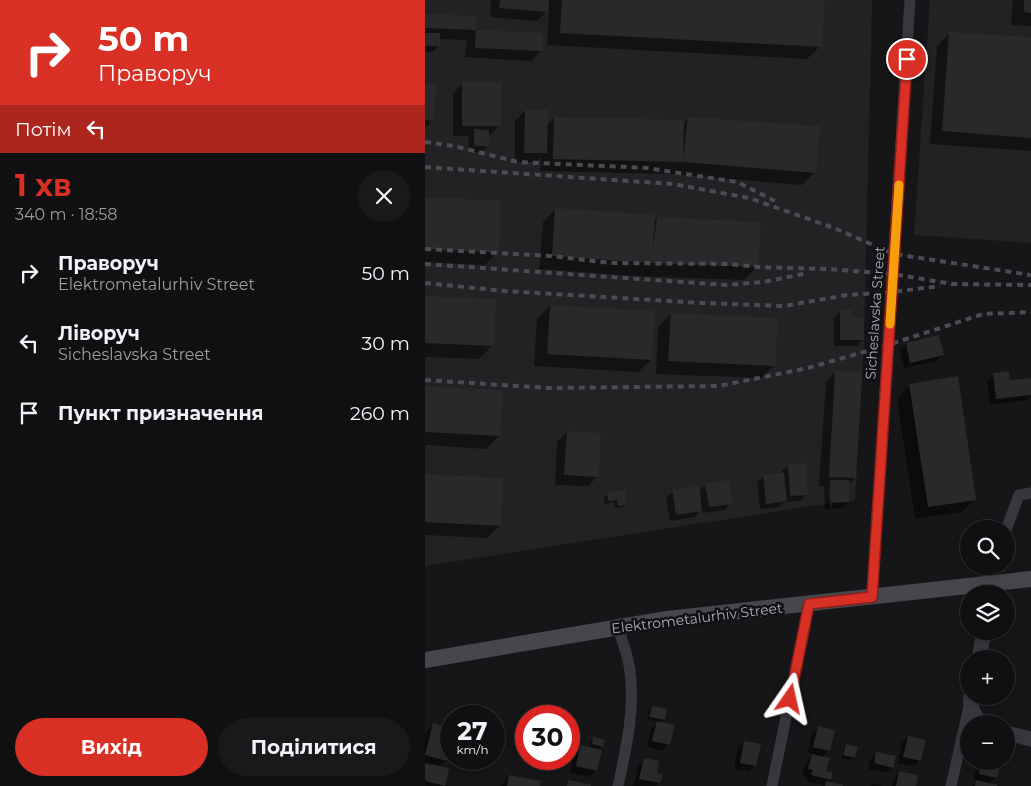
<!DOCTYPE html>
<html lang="uk">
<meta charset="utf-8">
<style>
:root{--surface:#101012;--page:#19191b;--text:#f1f3f6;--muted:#9c9d9f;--line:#303032;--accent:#d93025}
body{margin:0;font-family:Montserrat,sans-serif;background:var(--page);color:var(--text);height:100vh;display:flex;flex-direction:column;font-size:19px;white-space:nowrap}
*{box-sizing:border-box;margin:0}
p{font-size:16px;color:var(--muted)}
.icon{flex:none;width:28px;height:28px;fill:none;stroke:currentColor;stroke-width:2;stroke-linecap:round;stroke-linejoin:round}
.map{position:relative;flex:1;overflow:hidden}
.side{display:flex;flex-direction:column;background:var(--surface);width:425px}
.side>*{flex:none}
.guide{background:#d93025;color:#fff;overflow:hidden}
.controls{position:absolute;left:535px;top:520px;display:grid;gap:10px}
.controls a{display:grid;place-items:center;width:55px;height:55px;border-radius:50%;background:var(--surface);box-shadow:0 2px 8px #0003,0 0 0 1px var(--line);font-size:25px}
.speed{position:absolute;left:15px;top:705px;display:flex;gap:10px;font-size:25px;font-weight:700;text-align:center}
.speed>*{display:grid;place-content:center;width:65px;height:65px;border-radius:50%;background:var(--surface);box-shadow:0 2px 8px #0003,0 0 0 1px var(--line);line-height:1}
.speed small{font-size:12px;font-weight:400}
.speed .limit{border:8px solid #d22;background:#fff;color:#111}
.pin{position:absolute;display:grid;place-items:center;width:42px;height:42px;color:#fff;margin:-21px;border:2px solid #fff;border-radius:50%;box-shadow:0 1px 5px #0007}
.me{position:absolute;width:55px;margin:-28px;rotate:11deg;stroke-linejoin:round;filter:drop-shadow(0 0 4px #0008)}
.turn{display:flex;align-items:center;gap:18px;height:105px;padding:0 15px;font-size:22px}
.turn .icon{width:65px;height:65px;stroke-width:2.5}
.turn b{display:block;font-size:35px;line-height:42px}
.then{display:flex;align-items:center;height:48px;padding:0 15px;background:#0003;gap:10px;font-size:19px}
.round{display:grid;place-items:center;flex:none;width:52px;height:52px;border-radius:26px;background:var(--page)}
.headline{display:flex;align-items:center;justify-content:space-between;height:85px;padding:0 15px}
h1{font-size:30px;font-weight:700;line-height:38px;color:var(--accent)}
.action{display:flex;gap:10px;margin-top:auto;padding:10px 15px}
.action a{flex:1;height:58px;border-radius:30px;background:var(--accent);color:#fff;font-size:20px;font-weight:700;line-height:58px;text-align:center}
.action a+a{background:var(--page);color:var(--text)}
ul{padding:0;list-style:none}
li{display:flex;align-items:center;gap:15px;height:70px;padding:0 15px}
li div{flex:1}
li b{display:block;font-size:19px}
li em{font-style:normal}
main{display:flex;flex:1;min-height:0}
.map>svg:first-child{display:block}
.built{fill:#222225}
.shadow{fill:#0007}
.building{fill:#29292c}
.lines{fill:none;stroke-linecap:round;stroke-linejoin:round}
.minor{stroke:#37383d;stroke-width:11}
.tertiary{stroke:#37383d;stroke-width:15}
.secondary{stroke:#45474d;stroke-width:16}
.rail{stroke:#4a4c52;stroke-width:4;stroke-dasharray:6 5;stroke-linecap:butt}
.route-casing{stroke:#8d1f18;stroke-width:12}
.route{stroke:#d93025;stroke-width:9}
.slow{stroke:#f59e0b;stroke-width:9}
.labels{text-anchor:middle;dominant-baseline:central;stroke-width:5;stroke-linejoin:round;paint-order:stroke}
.street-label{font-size:14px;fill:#a8adb8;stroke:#111113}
</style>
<main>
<section class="side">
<div class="guide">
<div class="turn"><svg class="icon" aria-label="right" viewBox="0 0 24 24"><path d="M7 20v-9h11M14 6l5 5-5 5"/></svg><div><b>50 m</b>Праворуч</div></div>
<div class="then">Потім<svg class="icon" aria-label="left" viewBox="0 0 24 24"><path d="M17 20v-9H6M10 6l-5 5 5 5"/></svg></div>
</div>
<div class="headline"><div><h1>1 хв</h1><p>340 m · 18:58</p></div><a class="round"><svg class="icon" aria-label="close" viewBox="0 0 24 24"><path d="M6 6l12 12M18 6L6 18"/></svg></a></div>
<ul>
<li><svg class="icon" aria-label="right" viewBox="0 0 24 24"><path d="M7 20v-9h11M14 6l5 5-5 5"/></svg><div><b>Праворуч</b><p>Elektrometalurhiv Street</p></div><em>50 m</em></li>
<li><svg class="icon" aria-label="left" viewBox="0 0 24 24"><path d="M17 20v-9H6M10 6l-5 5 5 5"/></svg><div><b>Ліворуч</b><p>Sicheslavska Street</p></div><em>30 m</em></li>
<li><svg class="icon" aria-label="arrive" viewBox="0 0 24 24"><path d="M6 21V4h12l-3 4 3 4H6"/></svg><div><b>Пункт призначення</b></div><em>260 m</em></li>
</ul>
<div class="action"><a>Вихід</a><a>Поділитися</a></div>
</section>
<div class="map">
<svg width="606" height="786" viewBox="0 0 606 786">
<rect width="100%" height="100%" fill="#161618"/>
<g class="built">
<path d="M0,0H447L439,340L430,500L424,502L406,503L0,566Z"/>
<path d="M505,0H606V243L489,235Z"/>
</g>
<g class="shadow">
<path d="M66,0H398L395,46L382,59L122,45L124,9L112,21L65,17Z"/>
<path d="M588,0H606V26L586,25Z"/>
<path d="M0,15L51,17L50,34L52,32L116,51L106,61L40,57L42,37L40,40L14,39V46L7,52H0Z"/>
<path d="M525,33L606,39V151L505,144L512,46Z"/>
<path d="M38,83L74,126L63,136V145L56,152H43L44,136H28V93Z"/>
<path d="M0,85L8,120L0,128Z"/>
<path d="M100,111L121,127L129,118L258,124L263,118L390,172L377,185L245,174L115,171L116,157L111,162H90V121Z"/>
<path d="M0,198L73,252L60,265L0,262Z"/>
<path d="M131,209L229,221L232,218L332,267L319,280L212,276L114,269L118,222Z"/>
<path d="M0,298L67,346L54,359L0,357Z"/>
<path d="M125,306L226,360L213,372L109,366L112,319Z"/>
<path d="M415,311L426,319L438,340L432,346H409V318Z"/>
<path d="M246,314L349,366L336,378L231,374L233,327Z"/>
<path d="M513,337L517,355L511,361L479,368L475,351L481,344Z"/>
<path d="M410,372L430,478L423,485V502L417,508L407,509V487H404L405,509H400L399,486H394L401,382Z"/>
<path d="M569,374L584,382L606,379V396L602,400L565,405L562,381Z"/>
<path d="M485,385L550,499L537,512L490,519L472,398Z"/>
<path d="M0,388L74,436L61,449L0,445Z"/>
<path d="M142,432L173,476L163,486L130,485L132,442Z"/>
<path d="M364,465L381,495L375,501L359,502L354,507L335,509L332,483L338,476L357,474V471Z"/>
<path d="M0,475L75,525L62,538L0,535Z"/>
<path d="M281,485L306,503L300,510L278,513L277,509L270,517L245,521L241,498L248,491L273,492Z"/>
<path d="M182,494L201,504L198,507L190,508L189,502L180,504L179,497Z"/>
<path d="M227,707L241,710L239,720L235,723L244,744L237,751L222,747L226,729L233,722L222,719L224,710Z"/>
<path d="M8,725L26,730V741L21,760L14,767L18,786H0V738L2,731Z"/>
<path d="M393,727L404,750L397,758L400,772L405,779L402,782L415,786H399L381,781L382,777L377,775L381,762L388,754L382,753L387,734Z"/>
<path d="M483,737L495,760L489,766L472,763L477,743Z"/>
<path d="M169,738L177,747L173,750L171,770L165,777L145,773L149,753L156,746L164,748L166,741Z"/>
<path d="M320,742L330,765L324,772L309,769L313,748Z"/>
<path d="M422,745L428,757L426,760L416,758L419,748Z"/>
<path d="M452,753L467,767L461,773L443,769L445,760Z"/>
<path d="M220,759L230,774L234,783L231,786H207L209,784L213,766Z"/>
<path d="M553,761H574L571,777L564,785L569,786H547L552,781L548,780Z"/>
<path d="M475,772L490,786H467L468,779Z"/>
<path d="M84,776L114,786H75Z"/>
<path d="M448,784L458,786H446Z"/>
</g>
<g class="building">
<path d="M75,0H124L123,12L74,8Z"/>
<path d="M137,0H400L397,47L135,33Z"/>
<path d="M599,0H606V13L599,12Z"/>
<path d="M0,14L52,16L51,30L0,28Z"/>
<path d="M51,30L118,33L117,51L50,48Z"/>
<path d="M524,32L606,37V138L517,131Z"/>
<rect x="0" y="33" width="15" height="13"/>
<rect x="37" y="82" width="39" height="44"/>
<path d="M0,83L11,84L9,121L0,120Z"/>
<path d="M100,110H123L122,153H99Z"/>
<path d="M129,117L259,120L258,159L263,117L395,126L391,173L258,162L128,159Z"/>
<path d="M49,129L64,130V146H49Z"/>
<path d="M0,197L76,201L74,253L0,249Z"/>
<path d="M130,208L230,215L228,248L232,217L336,222L333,267L227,263L127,256Z"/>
<path d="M0,296L71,299L69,346L0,343Z"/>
<path d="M125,305L230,311L227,360L122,354Z"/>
<path d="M415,310H427V318H439V340H415Z"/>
<path d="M246,313L353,318L350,366L243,361Z"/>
<path d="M514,335L519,355L485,363L481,343Z"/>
<path d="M410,371L437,373L431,478L404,477Z"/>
<path d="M584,371L585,380L606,378V395L571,399L568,373Z"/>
<path d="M533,376L551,500L503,507L484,384Z"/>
<path d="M0,386L78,390L75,436L0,432Z"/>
<path d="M142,431L176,433L174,477L139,475Z"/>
<path d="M381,463L383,495L365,496L363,464Z"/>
<path d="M359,473L362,501L341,504L338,475Z"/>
<path d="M0,474L78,478L76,526L0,522Z"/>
<path d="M304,480L308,504L284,507L280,484Z"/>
<path d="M405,480H424V502L406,503Z"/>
<path d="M274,486L277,511L251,515L247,490Z"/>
<path d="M200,490L202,505L193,506L192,500L183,501L182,493Z"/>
<path d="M227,706L242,709L240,720L224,717Z"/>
<path d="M232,721L250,725L245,745L227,741Z"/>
<path d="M8,723L26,729V745L22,761L0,755Z"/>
<path d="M393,726L410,730L405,751L388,747Z"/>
<path d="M483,736L501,740L496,761L478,757Z"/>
<path d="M168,737L180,740L178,747L167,744Z"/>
<path d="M319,741L336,744L331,766L315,763Z"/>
<path d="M421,744L433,747L430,758L418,755Z"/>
<path d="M155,745L177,750L172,771L151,766Z"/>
<path d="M451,752L471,756L468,768L449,763Z"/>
<path d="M387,754L405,758L401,771L408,773L406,780L386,775L388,770L383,769Z"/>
<path d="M219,758L234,761L232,773L238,774L235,783L214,779Z"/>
<path d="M556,761H576L572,778L554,774Z"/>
<path d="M0,763L24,768L20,786L0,781Z"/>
<path d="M474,771L493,775L491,786H471Z"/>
<path d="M84,775L116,781L115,786H82Z"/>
<path d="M143,780L166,785V786H142Z"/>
<path d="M551,780L572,785V786H550Z"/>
<path d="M401,781L418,785V786H400Z"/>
</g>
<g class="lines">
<g class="minor">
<path d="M581,530L594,495L606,493"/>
<path d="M561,584L567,566"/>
<path d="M447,597L485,0"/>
<path d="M193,786C201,748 210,711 205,672C204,657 197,641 193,627"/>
<path d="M347,786L384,604"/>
<path d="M526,786L545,702"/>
</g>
<g class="tertiary">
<path d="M554,659L559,631"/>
<path d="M546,696C544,707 550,719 559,724"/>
<path d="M581,733L606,739"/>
</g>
<path class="secondary" d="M0,660L242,619L606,579"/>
<g class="rail">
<path d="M0,142L29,146L93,162L222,168L312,182L350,201"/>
<path d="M0,167L248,184L324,198L409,228L469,254L606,275"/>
<path d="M0,249L127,256L185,263L304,264L333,267L403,269L468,274L527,284L606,285"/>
<path d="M0,264L301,285L338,282L383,273"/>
<path d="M0,283L80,291L277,303L359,306L422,295L467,292L515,286"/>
<path d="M0,380L124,388L294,386L383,368L463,345L558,314L606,312"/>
</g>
</g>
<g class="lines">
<g class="route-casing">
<path id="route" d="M365,699L384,604L447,597L482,59"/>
</g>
<use href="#route" class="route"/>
<path class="slow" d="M465,324L474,185"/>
</g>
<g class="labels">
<g class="street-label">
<text transform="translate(450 313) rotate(-86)">Sicheslavska Street</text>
<text transform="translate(272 618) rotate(-7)">Elektrometalurhiv Street</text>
</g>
</g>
</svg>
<div class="controls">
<a><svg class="icon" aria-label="search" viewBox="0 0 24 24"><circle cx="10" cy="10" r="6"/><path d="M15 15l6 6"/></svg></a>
<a><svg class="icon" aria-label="layers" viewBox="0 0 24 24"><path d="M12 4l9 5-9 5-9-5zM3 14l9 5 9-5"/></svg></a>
<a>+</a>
<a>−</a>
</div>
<div class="speed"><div>27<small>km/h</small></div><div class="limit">30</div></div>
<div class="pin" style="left:482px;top:59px;background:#d93025"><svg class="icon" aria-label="arrive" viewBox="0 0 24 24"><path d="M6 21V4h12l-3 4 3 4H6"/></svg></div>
<svg class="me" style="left:365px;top:699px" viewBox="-20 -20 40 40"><path d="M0-17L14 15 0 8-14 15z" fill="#d93025" stroke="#fff" stroke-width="4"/></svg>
</div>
</main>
